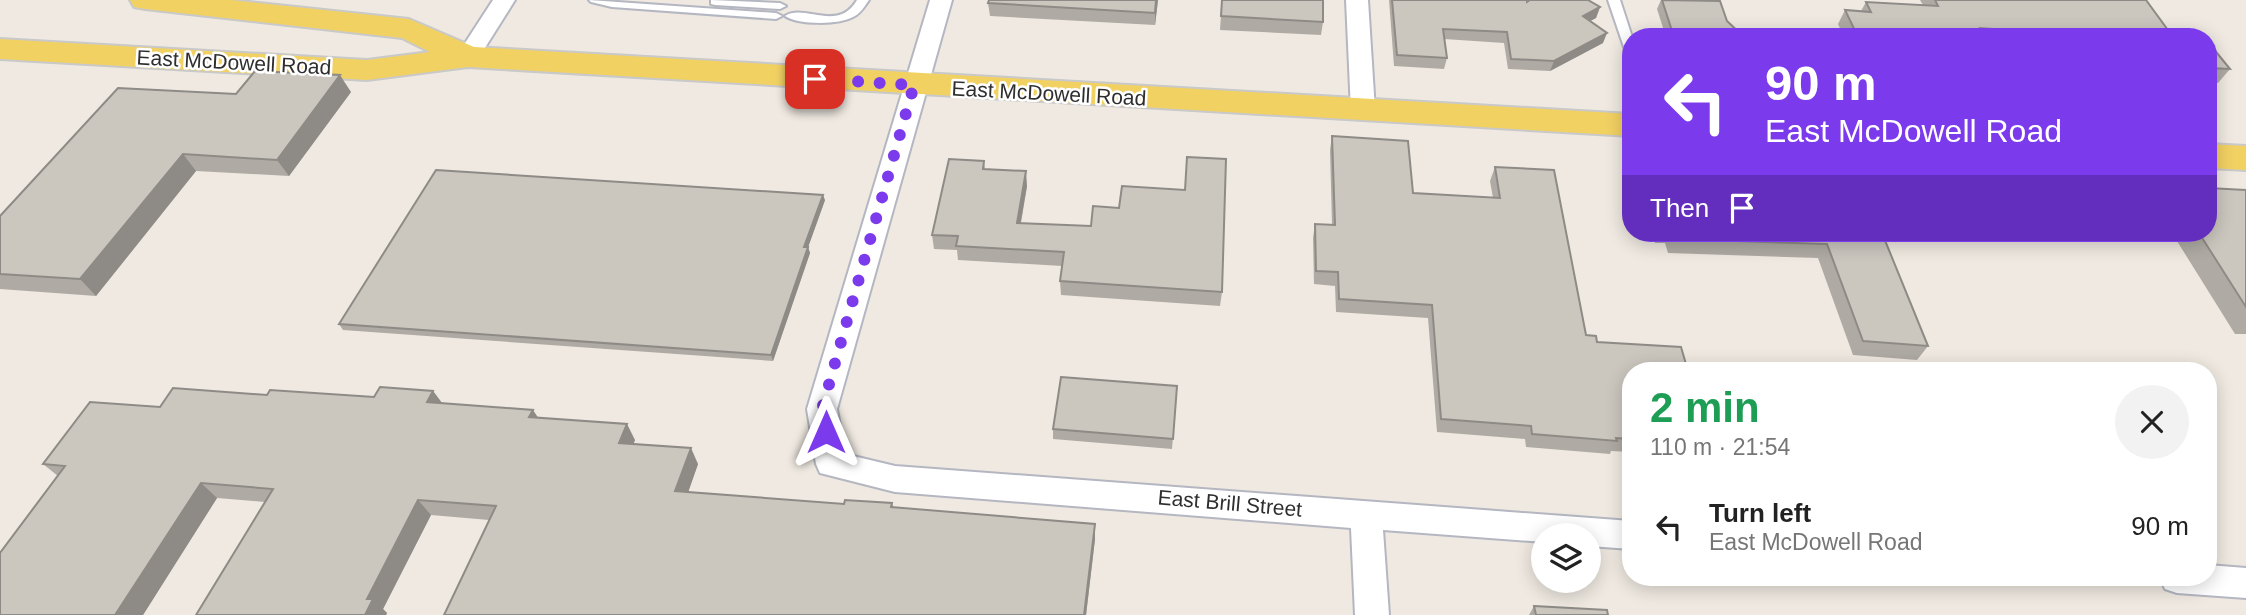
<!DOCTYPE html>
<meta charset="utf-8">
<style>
:root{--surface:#fff;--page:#f2f2f2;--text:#222;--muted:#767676}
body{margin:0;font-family:Helvetica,sans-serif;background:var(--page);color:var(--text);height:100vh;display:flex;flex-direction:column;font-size:26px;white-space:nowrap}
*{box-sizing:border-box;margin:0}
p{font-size:23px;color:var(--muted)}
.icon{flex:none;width:38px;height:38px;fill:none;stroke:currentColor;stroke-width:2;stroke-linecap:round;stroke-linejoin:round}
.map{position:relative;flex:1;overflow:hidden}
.drawer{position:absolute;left:1622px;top:362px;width:595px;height:224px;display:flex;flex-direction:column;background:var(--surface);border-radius:28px;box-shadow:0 4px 18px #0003}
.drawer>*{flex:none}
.banner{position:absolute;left:1622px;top:28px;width:595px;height:214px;border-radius:28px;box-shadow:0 4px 18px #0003;background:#7c3aed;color:#fff;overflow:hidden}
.fabs{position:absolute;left:1531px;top:523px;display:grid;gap:14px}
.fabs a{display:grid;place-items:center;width:70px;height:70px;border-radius:50%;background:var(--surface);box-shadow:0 4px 18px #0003;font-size:35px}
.pin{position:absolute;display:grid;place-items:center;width:60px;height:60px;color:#fff;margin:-30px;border-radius:14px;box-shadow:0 4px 10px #0006}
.me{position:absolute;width:77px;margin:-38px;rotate:0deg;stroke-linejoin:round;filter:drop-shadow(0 0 5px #0008)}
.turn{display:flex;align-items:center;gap:24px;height:147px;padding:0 28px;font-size:32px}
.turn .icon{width:91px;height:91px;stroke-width:2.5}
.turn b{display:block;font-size:49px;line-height:60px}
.then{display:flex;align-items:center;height:66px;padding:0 28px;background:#0003;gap:14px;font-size:26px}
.round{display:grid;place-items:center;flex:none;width:74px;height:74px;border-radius:37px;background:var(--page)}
.overview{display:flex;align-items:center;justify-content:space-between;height:119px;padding:0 28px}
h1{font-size:42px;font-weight:600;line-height:52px;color:#1e9e55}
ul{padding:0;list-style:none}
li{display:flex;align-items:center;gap:21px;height:91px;padding:0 28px}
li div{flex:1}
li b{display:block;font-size:26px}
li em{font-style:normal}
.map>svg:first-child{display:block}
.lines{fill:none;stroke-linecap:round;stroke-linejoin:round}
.lane-casing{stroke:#b4b7c1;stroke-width:4}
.street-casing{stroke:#b4b7c1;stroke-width:4}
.primary-casing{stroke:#c9c9c9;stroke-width:4}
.lane{fill:#fff;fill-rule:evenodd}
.street{fill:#fff;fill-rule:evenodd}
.primary{fill:#f2d163;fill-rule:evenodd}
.wall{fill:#afaba4}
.shaded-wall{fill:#8e8b86}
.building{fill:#cbc7bf;stroke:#8e8b86;stroke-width:2}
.route{stroke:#7c3aed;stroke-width:12;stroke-dasharray:0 21.6}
.labels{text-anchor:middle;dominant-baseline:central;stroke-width:5;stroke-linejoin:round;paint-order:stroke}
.street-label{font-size:21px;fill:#2e2e2e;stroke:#fff}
</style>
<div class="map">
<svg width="2246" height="615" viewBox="0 0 2246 615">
<rect width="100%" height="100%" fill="#efe9e1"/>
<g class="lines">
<g class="lane-casing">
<g id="lane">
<path d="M589,0L776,13L782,16L776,19L612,7L591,2Z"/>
<path d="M711,0L780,3L786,6L780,9L715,5L711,4Z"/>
<path d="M857,0H869C864,7 861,13 853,17C839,25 798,25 785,16C804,3 838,33 857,0Z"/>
<path d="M1608,0H1620L1632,37L1631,54L1625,50Z"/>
</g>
</g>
<g class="street-casing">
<g id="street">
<path d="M493,0H515L476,62L468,64L460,62L456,57Z"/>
<path d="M930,0H952L837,409L845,454L895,466L1631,521V549L1589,546V536H1544V542L1383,530L1389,615H1355L1351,528L895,492L820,473L816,464L807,409Z"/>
<path d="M1346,0H1368L1375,111L1372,117L1363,119L1354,117L1351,111Z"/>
<path d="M2208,565L2246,568V598L2177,593L2165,589L2160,578H2208Z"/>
</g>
</g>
<g class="primary-casing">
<g id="primary">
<path d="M130,0H231L409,19L474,47L1631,114V136L468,67L367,80L0,59V39L367,60L430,52L402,38L145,9L134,7Z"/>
<path d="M2208,144L2246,146V170L2208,168Z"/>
</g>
</g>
<use href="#lane" class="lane"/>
<use href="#street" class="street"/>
<use href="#primary" class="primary"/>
</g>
<g class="wall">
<path d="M1158,0L1155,25L990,16L988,3Z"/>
<path d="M1222,0L1323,22L1321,35L1220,30Z"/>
<path d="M1389,0H1527V2L1600,7L1596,18L1590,21L1603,43L1550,71L1508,69L1504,43L1444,39L1447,58L1444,69L1394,66Z"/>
<path d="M1661,0H1699L1727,21L1744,37H1666L1657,9Z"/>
<path d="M1920,0H2146L2173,37H1844L1838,24L1845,10L1861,11L1866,2L1923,5Z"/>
<path d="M2208,42L2230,69L2218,83L2208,82Z"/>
<path d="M351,92L289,176L196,171L96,296L0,289V216Z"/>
<path d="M1332,136L1413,193L1493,198L1490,181L1495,167L1586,335L1597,342L1631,371V452L1611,451L1610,454L1526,447L1525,439L1437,432L1428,318L1336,312L1335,286L1314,284L1313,238L1315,224L1332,225L1330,150Z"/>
<path d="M984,161L985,169L1027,186L1021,223L1222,292L1220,306L1061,295L1060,281L1062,266L958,260L957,250L934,249L932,235Z"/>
<path d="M2246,190V334H2235L2172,233H2208Z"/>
<path d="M825,200L808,247L810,253L773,361L343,330L339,324Z"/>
<path d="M1652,233H1882L1928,346L1917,360L1853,355L1818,258L1668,253L1665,243H1655Z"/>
<path d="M1177,386L1172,449L1053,439V429Z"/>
<path d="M433,391L442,403L538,417L635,440L633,444L698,464L688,492L844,504L892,503L894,508L1095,539L1086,615H444L489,520L431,515L383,609L387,613L386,615H196L265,502L217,498L143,615H0L58,476L43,464L160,407L267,395L374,397Z"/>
<path d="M1534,606L1608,615H1529Z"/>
</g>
<g class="shaded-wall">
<path d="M1156,0H1158L1155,25V13Z"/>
<path d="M1600,7L1596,18L1579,27L1583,16Z"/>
<path d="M1607,33L1603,43L1550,71L1554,61Z"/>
<path d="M340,75L351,92L289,176L277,160Z"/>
<path d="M183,154L196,171L96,296L80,279Z"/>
<path d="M1026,171L1027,186L1018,237L1017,223Z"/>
<path d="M823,195L825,200L806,253L804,247Z"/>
<path d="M808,247L810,253L773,361L771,355Z"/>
<path d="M433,391L445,407L427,402Z"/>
<path d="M533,410L543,425L529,417Z"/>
<path d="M627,424L635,440L628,458L619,443Z"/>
<path d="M691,448L698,464L683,507L675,491Z"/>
<path d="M201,483L217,498L143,615H115Z"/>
<path d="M418,500L431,515L383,609L387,613L386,615H365L367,599Z"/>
<path d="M1095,524V539L1086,615H1084Z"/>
</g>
<g class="building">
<path d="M989,0H1156L1155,13L988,3Z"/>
<path d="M1222,0H1323V22L1221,16Z"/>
<path d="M1392,0H1527V2L1530,0H1588L1600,7L1583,16L1607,33L1554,61L1511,59L1507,32L1443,29L1447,58L1397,55Z"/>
<path d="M1662,0L1720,1L1727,21L1744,37H1674Z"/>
<path d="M1935,0H2146L2173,37H2068L2066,34L1980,28L1984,37H1858L1845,10L1871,12L1866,2L1938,6Z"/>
<path d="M2208,42L2230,69L2208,68Z"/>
<path d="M255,71L340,75L277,160L183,154L80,279L0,274V216L118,88L236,94Z"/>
<path d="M1332,136L1408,141L1413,193L1500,198L1495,167L1554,170L1586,335L1596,336L1597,342L1681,347L1688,371H1631V439L1616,438L1617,441L1532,434L1531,426L1441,419L1432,305L1339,299L1338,272L1316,271L1315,224L1335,225Z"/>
<path d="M1187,157L1226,159L1222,292L1060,281L1064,252L956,246L958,236L932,235L949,159L984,161L983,169L1026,171L1017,223L1091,226L1093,206L1119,208L1122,186L1185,190Z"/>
<path d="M436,170L823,195L804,247H808L771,355L339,324Z"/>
<path d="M2208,188L2246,190V307L2199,233H2208Z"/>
<path d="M1673,233H1882L1928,346L1863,341L1827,244L1675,239Z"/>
<path d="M1061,377L1177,386L1173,439L1053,429Z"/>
<path d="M380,387L433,391L427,402L533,410L529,417L627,424L619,443L691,448L675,491L844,504L845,500L892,503L891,507L1095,524L1084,615H444L496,506L418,500L367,599H373L365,615H196L273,489L201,483L115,615H0V553L65,466L43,464L90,402L160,407L173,388L267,395L270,390L374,397Z"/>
<path d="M1534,606L1607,610L1608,615H1536Z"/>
</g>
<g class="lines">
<path class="route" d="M815,79L914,85L822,409L826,432"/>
</g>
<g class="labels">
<g class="street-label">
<text transform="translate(234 62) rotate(3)">East McDowell Road</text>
<text transform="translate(1049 93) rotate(3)">East McDowell Road</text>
<text transform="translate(1230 503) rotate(5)">East Brill Street</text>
</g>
</g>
</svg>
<div class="fabs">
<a><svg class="icon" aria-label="layers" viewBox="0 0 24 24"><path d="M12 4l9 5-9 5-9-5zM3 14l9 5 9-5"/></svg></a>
</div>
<div class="pin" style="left:815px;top:79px;background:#d93025"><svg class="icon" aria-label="arrive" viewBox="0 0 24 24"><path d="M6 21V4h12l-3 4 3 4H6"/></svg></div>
<svg class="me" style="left:826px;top:432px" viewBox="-20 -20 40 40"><path d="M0-17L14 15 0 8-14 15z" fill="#7c3aed" stroke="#fff" stroke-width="4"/></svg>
<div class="banner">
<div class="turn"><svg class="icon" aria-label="left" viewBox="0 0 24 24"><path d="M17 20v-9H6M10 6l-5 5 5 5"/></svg><div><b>90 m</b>East McDowell Road</div></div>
<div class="then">Then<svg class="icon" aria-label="arrive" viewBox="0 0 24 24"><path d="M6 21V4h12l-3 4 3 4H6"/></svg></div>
</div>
<section class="drawer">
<div class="overview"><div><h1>2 min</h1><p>110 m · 21:54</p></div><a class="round"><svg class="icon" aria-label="close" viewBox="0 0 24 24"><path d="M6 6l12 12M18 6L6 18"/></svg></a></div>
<ul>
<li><svg class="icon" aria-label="left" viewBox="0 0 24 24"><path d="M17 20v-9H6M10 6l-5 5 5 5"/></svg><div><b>Turn left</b><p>East McDowell Road</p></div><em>90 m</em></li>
</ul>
</section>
</div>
